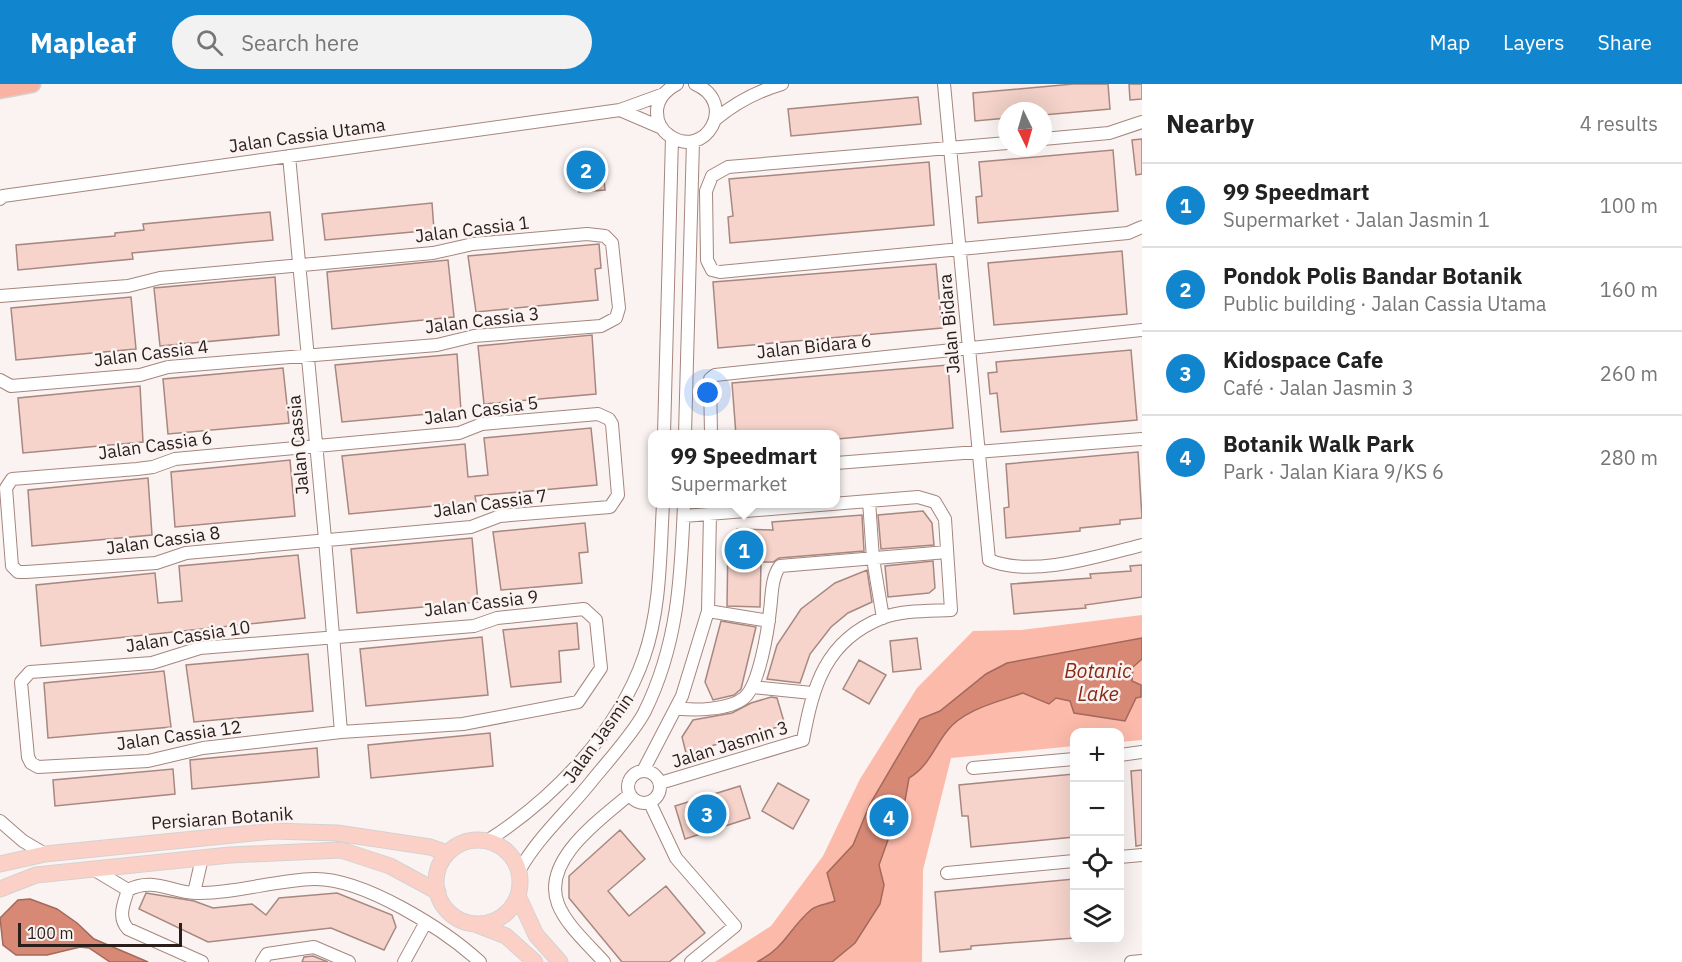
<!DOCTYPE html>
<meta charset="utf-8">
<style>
:root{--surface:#fff;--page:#f2f2f2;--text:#222;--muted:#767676;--line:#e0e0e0;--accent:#1186cf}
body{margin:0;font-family:"IBM Plex Sans",sans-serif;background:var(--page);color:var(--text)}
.controls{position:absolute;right:18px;bottom:18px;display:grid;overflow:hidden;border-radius:12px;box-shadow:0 6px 24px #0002}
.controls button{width:54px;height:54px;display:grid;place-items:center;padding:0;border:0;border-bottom:2px solid var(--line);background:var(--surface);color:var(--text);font:30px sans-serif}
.compass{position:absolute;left:998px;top:18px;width:54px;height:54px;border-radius:50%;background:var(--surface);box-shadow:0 6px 24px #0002;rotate:175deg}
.scale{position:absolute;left:18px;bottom:15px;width:164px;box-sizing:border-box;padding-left:6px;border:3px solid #2a1e1b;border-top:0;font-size:16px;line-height:21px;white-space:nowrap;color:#2a1e1b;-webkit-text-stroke:4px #faf3f1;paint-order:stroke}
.you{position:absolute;left:708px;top:309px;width:21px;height:21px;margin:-15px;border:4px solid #fff;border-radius:50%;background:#1a73e8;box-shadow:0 0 0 9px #1a73e833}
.badge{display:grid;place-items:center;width:39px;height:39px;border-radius:50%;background:var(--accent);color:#fff;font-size:20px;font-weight:700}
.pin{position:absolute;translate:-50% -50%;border:3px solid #fff;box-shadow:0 2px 6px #0006}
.popup{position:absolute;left:648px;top:346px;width:192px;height:78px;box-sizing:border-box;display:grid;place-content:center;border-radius:12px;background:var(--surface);filter:drop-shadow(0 2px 4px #0005);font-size:20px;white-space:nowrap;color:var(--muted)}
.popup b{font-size:22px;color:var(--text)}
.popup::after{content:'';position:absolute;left:50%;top:100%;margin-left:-12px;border:12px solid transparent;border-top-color:var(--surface)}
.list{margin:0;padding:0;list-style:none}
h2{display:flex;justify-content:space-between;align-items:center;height:78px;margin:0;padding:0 24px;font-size:26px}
h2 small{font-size:20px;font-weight:400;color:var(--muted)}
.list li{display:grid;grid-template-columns:39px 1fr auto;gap:18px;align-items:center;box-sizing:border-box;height:84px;padding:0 24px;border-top:2px solid var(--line)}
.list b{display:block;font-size:22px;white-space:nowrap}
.list p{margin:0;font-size:20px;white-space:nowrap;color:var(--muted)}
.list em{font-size:20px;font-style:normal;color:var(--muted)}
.icon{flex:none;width:33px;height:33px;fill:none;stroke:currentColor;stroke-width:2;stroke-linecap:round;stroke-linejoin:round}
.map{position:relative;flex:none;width:1142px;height:878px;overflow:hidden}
header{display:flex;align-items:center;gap:36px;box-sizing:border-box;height:84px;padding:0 30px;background:var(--accent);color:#fff}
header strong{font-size:28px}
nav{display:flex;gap:33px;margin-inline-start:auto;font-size:21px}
.search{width:420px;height:54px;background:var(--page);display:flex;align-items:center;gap:15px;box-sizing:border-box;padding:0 21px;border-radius:33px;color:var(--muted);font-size:22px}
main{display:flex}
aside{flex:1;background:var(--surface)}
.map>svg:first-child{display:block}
</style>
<header>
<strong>Mapleaf</strong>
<div class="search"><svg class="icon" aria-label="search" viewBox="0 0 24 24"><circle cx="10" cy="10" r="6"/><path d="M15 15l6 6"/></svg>Search here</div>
<nav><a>Map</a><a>Layers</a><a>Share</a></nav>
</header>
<main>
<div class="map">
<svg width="1142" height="878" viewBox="0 0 1142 878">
<rect width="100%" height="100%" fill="#faf3f1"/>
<!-- green -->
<path fill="#fbbaaa" d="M 1142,531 L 1142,656 L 1120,658 L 1120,648 L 1074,648 L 1074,662 L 951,674 L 923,786 L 922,878 L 715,878 L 771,842 L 823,772 L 860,695 L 917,604 L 973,547 L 1021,546 Z"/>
<!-- water -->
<path fill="#d78976" stroke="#a3695b" stroke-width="1.5" d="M 1142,554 L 1142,575 L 1133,583 L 1132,597 L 1141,601 L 1141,613 L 1136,614 L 1125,637 L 1074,629 L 1070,617 L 1056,614 L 1049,620 L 1023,609 C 998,618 964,625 947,647 C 933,665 928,683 909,694 L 901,739 L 889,753 L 879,781 L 884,801 L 880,820 L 855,859 L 832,878 L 757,878 C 786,863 789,844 812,825 C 817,821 828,820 835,817 L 827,789 L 853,761 L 870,720 L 920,635 L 940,627 L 986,590 L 1007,579 Z
M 30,815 L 57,825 L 77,839 L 94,855 L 148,878 L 110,878 L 89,864 L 80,863 L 47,871 L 16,871 L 3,861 L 0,834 L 18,816 Z"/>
<!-- building -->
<path fill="#f6d4cb" stroke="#a78880" stroke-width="1.5" d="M 1073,0 L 1108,0 L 1110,25 L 1043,31 L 1043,27 L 1007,27 L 1007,34 L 975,37 L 973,9 Z
M 1129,0 L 1142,0 L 1142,15 L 1130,16 Z
M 918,13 L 921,40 L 791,52 L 788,25 Z
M 1142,55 L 1142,90 L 1136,91 L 1132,56 Z
M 1113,66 L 1118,127 L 978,139 L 976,113 L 982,112 L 979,78 Z
M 595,71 L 597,96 L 604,95 L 605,106 L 579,108 L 576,77 L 582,77 L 582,72 Z
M 929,78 L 934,141 L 730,159 L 728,133 L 733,132 L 729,95 Z
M 432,119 L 434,146 L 325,156 L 322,130 Z
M 270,128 L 273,156 L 132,169 L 133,175 L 18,186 L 16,161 L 115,152 L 115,149 L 144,146 L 143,140 Z
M 599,160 L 601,184 L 595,185 L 598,216 L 476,228 L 468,172 Z
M 1122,167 L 1127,230 L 994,241 L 988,179 Z
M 448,176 L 454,233 L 332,245 L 327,188 Z
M 936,180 L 942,244 L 718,264 L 713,198 Z
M 275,193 L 279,251 L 160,262 L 154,204 Z
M 131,213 L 136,265 L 16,276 L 11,224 Z
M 592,251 L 596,310 L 484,320 L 478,262 Z
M 1131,266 L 1137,336 L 1001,348 L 997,309 L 990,310 L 988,289 L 997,288 L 996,278 Z
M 457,270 L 461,327 L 342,338 L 335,281 Z
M 948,281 L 953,344 L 838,355 L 837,351 L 736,351 L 732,299 Z
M 283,284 L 289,339 L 168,350 L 163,295 Z
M 140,302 L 143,358 L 23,369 L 18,314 Z
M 591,344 L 597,401 L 475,412 L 476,418 L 349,430 L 342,372 L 465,360 L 468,393 L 488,391 L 484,354 Z
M 1138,368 L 1142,434 L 1120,436 L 1120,440 L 1080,444 L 1080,447 L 1006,454 L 1004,424 L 1009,423 L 1006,380 Z
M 290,376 L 295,432 L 175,443 L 171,388 Z
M 148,394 L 152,451 L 32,462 L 28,406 Z
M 923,427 L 932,439 L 934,461 L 881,465 L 878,431 Z
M 862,431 L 864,467 L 779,474 L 773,478 L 761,478 L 760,523 L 727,522 L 728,456 L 737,445 L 773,446 L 772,438 Z
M 585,439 L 588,468 L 579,469 L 582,499 L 501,506 L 493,448 Z
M 472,454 L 478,518 L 357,529 L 351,465 Z
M 298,471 L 305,534 L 41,562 L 36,501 L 155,489 L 158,519 L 182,517 L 179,482 Z
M 933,477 L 935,504 L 929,509 L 888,513 L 885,482 Z
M 1142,481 L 1142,513 L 1085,521 L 1086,524 L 1014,530 L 1011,500 L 1091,494 L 1090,490 L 1131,487 L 1130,482 Z
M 867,486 L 872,518 L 848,529 L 831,543 L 810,570 L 800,599 L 767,595 L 777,561 L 801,525 L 835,499 Z
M 721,537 L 756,543 L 741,605 L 734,611 L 713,616 L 705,598 Z
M 577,539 L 579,565 L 559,567 L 561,598 L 511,603 L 503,546 Z
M 482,553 L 488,611 L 366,622 L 360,565 Z
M 917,554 L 921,585 L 893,588 L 890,557 Z
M 308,570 L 313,627 L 194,638 L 186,581 Z
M 859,576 L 886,591 L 869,620 L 843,605 Z
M 164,587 L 171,643 L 48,654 L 44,599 Z
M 771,613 L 777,614 L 785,641 L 686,669 L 682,653 L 693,636 L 732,629 L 751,619 Z
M 490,649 L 493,682 L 371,694 L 368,661 Z
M 317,664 L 319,693 L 192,705 L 190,676 Z
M 173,685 L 175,710 L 55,722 L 53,696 Z
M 1142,686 L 1142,761 L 1136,762 L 1131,687 Z
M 1074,690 L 1074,753 L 971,763 L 968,732 L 962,732 L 959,701 Z
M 778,699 L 809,716 L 793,745 L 762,727 Z
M 740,702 L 750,734 L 685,755 L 675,722 Z
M 620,746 L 645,775 L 608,807 L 629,832 L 666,802 L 705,849 L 669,878 L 622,878 L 569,814 L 569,792 Z
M 1074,795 L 1074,854 L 971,862 L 971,865 L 940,868 L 935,808 Z
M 146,809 L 194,817 L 213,824 L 252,820 L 266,831 L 279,814 L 337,809 L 392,831 L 396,843 L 384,866 L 331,844 L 208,858 L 139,825 Z
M 313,872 L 328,878 L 302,878 L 304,873 Z"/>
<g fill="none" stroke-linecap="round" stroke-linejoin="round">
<!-- minor casing -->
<g stroke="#a5867e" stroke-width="14">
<path id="minor" d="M 677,0 C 666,6 657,15 657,28 C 657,38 662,47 670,52 C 705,76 739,19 695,0
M 944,0 L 989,476 C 1032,494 1099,472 1142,461
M 620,26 L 662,44
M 716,35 C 735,19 758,7 782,0
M 1043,55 L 1109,49 L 1142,38
M 1007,59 L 728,83 L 712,92 L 706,107 L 707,176 L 712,186 L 720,188 L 1128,149 L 1142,143
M 289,72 L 325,455 L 341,648
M 0,115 L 3,112 L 620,26 L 664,10
M 0,212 L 128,202 L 160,194 L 433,169 L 473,160 L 587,150 L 605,152 L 612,159 L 619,224 L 616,234 L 601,242 L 474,252 L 437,261 L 168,283 L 140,291 L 11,302 L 0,296
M 598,330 L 609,335 L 612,340 L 618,411 L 610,423 L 500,432 L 471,443 L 186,469 L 156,479 L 26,488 L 18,488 L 12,482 L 6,404 L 12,395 L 137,385 L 153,383 L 175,375 L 459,349 L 482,340 Z
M 664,350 L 672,54
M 685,350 L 693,57
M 711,350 L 710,295 L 715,291 L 1142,246
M 836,379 L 1142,355
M 869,417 L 873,475 L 883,534
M 584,525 L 596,536 L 601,584 L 578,618 L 463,640 L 341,648 L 203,664 L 148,677 L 38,683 L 31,679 L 28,673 L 21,598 L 30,588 L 152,579 L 200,564 L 474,542 L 497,534 Z
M 708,527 L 769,537
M 753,603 L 812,609
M 676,624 C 694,627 729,626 744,614 C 759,602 768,546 770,526 C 772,512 771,494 780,482 L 947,468
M 1120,671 L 1142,668
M 973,684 L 1074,675
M628 703a16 16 0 1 1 32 0a16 16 0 1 1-32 0Z
M 643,687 L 682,612 L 708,527 L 710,430
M 660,699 L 803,656 C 813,602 825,557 882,534 C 902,526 929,527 951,526 L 945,435 L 935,418 L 918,413 L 684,432
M 650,719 L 676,774 L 735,842 L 691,878
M 0,737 L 23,757 L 45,770
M 487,757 C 553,715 618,648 644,573 C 661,524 660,470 663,420
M 1120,773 L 1142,771
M 93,785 L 128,806
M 519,787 C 538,753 567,728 591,698 C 607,678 632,651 644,629 C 678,561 681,494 684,420
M 947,789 L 1074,777
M 194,809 L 202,774
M 202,878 L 128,845 C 117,833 124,819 128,806 C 153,793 171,808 195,809 C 234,810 275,796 314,795 C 363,794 444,845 480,878
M 262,878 L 267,870 L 314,863 L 349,878
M 404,878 L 426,838
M 604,878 C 589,861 566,841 558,820 C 541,776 601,735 630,710
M 1131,878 L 1142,877"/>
</g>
<!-- major casing -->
<g stroke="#d4d2d1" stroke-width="17">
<path id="major" d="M436 798a42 42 0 1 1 84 0a42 42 0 1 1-84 0Z
M 0,780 L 45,770 L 273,747 L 337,749 L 430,763 L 447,769
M 0,805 L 36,791 L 230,771 L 341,766 L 390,782 L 438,808
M 518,812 L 536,851 L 560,878
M 475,840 L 506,852 L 535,878"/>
</g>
<!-- highway casing -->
<g stroke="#d4d2d1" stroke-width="19">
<path id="highway" d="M 0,6 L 32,0"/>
</g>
<!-- minor -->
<use href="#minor" stroke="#fff" stroke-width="12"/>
<!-- major -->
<use href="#major" stroke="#fbd1c7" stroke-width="15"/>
<!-- highway -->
<use href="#highway" stroke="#f8b3a2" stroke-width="16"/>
</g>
<g text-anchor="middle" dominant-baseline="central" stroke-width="5" stroke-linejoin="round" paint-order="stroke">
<!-- street labels -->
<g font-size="18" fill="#2a1e1b" stroke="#faf3f1">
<text transform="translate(307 51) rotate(-8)">Jalan Cassia Utama</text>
<text transform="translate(472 145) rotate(-7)">Jalan Cassia 1</text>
<text transform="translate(482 236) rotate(-7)">Jalan Cassia 3</text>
<text transform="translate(949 240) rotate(-95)">Jalan Bidara</text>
<text transform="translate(814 262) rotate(-6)">Jalan Bidara 6</text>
<text transform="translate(151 269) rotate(-7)">Jalan Cassia 4</text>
<text transform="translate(481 326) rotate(-8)">Jalan Cassia 5</text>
<text transform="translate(155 361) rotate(-8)">Jalan Cassia 6</text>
<text transform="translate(298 361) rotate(-95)">Jalan Cassia</text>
<text transform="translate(490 419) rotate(-8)">Jalan Cassia 7</text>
<text transform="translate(163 456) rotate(-8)">Jalan Cassia 8</text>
<text transform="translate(481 519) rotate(-7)">Jalan Cassia 9</text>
<text transform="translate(188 552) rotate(-9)">Jalan Cassia 10</text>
<text transform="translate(179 651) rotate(-8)">Jalan Cassia 12</text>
<text transform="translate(598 654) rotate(-54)">Jalan Jasmin</text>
<text transform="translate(730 660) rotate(-17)">Jalan Jasmin 3</text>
<text transform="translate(222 734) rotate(-4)">Persiaran Botanik</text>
</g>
<!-- water labels -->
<g font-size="20" font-style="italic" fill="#862a14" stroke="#faf3f1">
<text x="1098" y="586">Botanic<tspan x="1098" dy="23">Lake</tspan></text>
</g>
</g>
</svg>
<div class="controls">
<button>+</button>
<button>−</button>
<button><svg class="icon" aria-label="locate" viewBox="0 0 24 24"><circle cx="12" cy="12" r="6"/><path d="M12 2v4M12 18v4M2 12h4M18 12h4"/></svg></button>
<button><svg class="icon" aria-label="layers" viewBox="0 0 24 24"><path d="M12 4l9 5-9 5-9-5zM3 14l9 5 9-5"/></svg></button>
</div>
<svg class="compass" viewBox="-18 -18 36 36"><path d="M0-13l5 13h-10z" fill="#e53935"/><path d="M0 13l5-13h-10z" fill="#767676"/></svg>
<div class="scale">100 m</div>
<div class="you"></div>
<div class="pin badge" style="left:744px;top:466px">1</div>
<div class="popup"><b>99 Speedmart</b>Supermarket</div>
<div class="pin badge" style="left:586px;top:86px">2</div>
<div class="pin badge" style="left:707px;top:730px">3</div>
<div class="pin badge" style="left:889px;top:733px">4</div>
</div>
<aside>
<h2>Nearby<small>4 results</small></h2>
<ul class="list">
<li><span class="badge">1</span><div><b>99 Speedmart</b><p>Supermarket · Jalan Jasmin 1</p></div><em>100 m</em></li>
<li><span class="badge">2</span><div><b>Pondok Polis Bandar Botanik</b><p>Public building · Jalan Cassia Utama</p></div><em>160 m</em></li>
<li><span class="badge">3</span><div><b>Kidospace Cafe</b><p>Café · Jalan Jasmin 3</p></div><em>260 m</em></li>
<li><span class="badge">4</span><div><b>Botanik Walk Park</b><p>Park · Jalan Kiara 9/KS 6</p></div><em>280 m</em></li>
</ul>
</aside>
</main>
